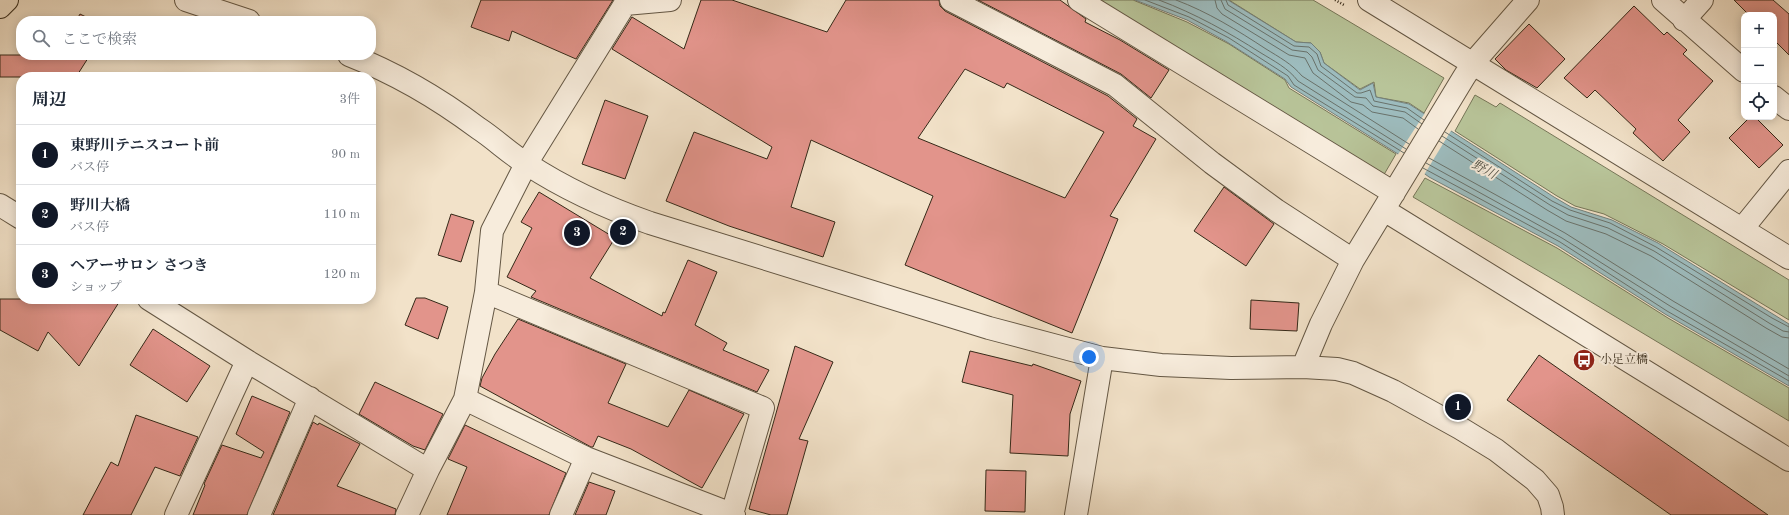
<!DOCTYPE html>
<html lang="ja">
<meta charset="utf-8">
<style>
:root{--surface:#fff;--page:#f2f2f3;--text:#1f2937;--muted:#747a83;--line:#e0e1e3;--accent:#111827}
body{margin:0;font-family:"Old Standard TT","Noto Serif JP",serif;background:var(--page);color:var(--text)}
.controls{position:absolute;right:12px;top:12px;display:grid;overflow:hidden;border-radius:8px;box-shadow:0 2px 10px #0003}
.controls button{width:36px;height:36px;display:grid;place-items:center;padding:0;border:0;border-bottom:1px solid var(--line);background:var(--surface);color:var(--text);font:20px sans-serif}
.you{position:absolute;left:1089px;top:357px;width:14px;height:14px;margin:-10px;border:3px solid #fff;border-radius:50%;background:#1a73e8;box-shadow:0 0 0 6px #1a73e833}
.badge{display:grid;place-items:center;width:26px;height:26px;border-radius:50%;background:var(--accent);color:#fff;font-size:13px;font-weight:700}
.pin{position:absolute;translate:-50% -50%;border:2px solid #fff;box-shadow:0 1px 4px #0006}
.list{margin:0;padding:0;list-style:none}
h2{display:flex;justify-content:space-between;align-items:center;height:52px;margin:0;padding:0 16px;font-size:17px}
h2 small{font-size:13px;font-weight:400;color:var(--muted)}
.list li{display:grid;grid-template-columns:26px 1fr auto;gap:12px;align-items:center;box-sizing:border-box;height:60px;padding:0 16px;border-top:1px solid var(--line)}
.list b{display:block;font-size:15px;white-space:nowrap}
.list p{margin:0;font-size:13px;white-space:nowrap;color:var(--muted)}
.list em{font-size:13px;font-style:normal;color:var(--muted)}
.icon{flex:none;width:22px;height:22px;fill:none;stroke:currentColor;stroke-width:2;stroke-linecap:round;stroke-linejoin:round}
.map{position:relative;flex:none;width:1789px;height:515px;overflow:hidden}
.search{position:absolute;background:var(--surface);box-shadow:0 2px 10px #0003;left:16px;top:16px;width:360px;height:44px;display:flex;align-items:center;gap:10px;box-sizing:border-box;padding:0 14px;border-radius:16px;color:var(--muted);font-size:15px}
.panel{position:absolute;background:var(--surface);box-shadow:0 2px 10px #0003;left:16px;top:72px;width:360px;height:232px;border-radius:16px}
.map>svg:first-child{display:block}
</style>
<div class="map">
<svg width="1789" height="515" viewBox="0 0 1789 515">
<rect width="100%" height="100%" fill="#f2e2c9"/>
<filter id="stains"><feTurbulence type="fractalNoise" baseFrequency=".005" numOctaves="4"/><feColorMatrix values="0 0 0 0 .2 0 0 0 0 .09 0 0 0 0 .02 0 0 0 .5 -.17"/></filter>
<radialGradient id="worn" r=".72"><stop offset=".6" stop-color="#630" stop-opacity="0"/><stop offset="1" stop-color="#630" stop-opacity=".3"/></radialGradient>
<!-- green -->
<path fill="#b8c499" stroke="#767658" d="M 1096,0 L 1133,0 L 1187,22 L 1229,44 L 1285,80 L 1289,88 L 1396,154 L 1382,178 Z
M 1229,0 L 1313,0 L 1444,78 L 1424,113 L 1409,103 L 1376,97 L 1374,82 L 1360,89 L 1324,63 L 1320,52 L 1311,43 L 1296,42 Z
M 1475,95 L 1496,107 L 1500,103 L 1789,280 L 1789,320 L 1663,244 L 1604,214 L 1575,206 L 1557,196 L 1455,131 Z
M 1425,178 L 1557,248 L 1668,318 L 1789,388 L 1789,421 L 1561,284 L 1413,197 Z"/>
<!-- water -->
<path fill="#9dbcbe" stroke="#73817c" d="M 1135,0 L 1228,0 L 1296,42 L 1311,43 L 1320,52 L 1324,63 L 1360,90 L 1373,83 L 1376,97 L 1409,104 L 1554,197 L 1571,207 L 1612,220 L 1658,243 L 1789,324 L 1789,386 L 1665,314 L 1558,246 L 1429,177 L 1398,154 L 1291,87 L 1285,79 L 1227,42 L 1187,20 Z"/>
<!-- pier -->
<path fill="#f2e2c9" d="M 1425,113 L 1452,129 L 1424,175 L 1397,156 Z"/>
<g fill="none" stroke-linecap="round" stroke-linejoin="round">
<!-- shore -->
<path stroke="#69726b" stroke-width="1" d="M 1145,0 L 1189,17 L 1229,38 L 1288,76 L 1294,85 L 1404,153
M 1159,0 C 1196,14 1228,32 1261,53 C 1274,61 1288,68 1298,81 L 1406,149
M 1176,0 C 1208,12 1237,30 1266,49 C 1279,57 1292,64 1302,76 L 1409,144
M 1215,0 L 1217,8 L 1222,14 L 1289,55 L 1305,58 L 1313,73 L 1351,102 L 1363,105 L 1372,112 L 1403,118 L 1418,129
M 1221,0 L 1225,9 L 1292,50 L 1307,52 L 1312,57 L 1318,70 L 1355,97 L 1366,98 L 1373,106 L 1405,112 L 1422,124
M 1226,0 L 1228,5 L 1294,46 L 1309,47 L 1317,54 L 1321,66 L 1357,93 L 1361,93 L 1370,90 L 1374,101 L 1407,108 L 1424,120
M 1445,132 L 1552,201 L 1570,210 L 1610,223 L 1656,247 L 1772,318 L 1789,327
M 1442,136 L 1550,205 L 1568,215 L 1608,228 L 1654,251 L 1769,323 L 1783,331 L 1789,332
M 1439,141 L 1547,210 L 1566,221 L 1606,234 L 1651,256 L 1766,328 L 1782,337 L 1789,338
M 1429,158 L 1565,233 L 1673,301 L 1789,369
M 1426,163 L 1562,238 L 1670,306 L 1789,376
M 1423,168 L 1560,242 L 1667,311 L 1789,381"/>
</g>
<!-- building -->
<path fill="#e2948b" stroke="#352918" fill-rule="evenodd" d="M 481,0 L 613,0 L 576,59 L 512,31 L 509,41 L 471,27 Z
M 701,0 L 732,0 L 827,32 L 846,0 L 939,0 L 940,6 L 945,11 L 1108,96 L 1137,119 L 1133,126 L 1156,139 L 1110,216 L 1118,219 L 1072,333 L 905,265 L 933,196 L 811,140 L 791,207 L 835,222 L 823,257 L 729,226 L 666,201 L 694,132 L 767,159 L 772,147 L 612,49 L 632,17 L 684,49 ZM 965,69 L 1004,88 L 1007,83 L 1104,132 L 1065,198 L 918,138 Z
M 978,0 L 1060,0 L 1086,19 L 1085,22 L 1120,40 L 1169,70 L 1151,98 L 1121,74 Z
M 1734,0 L 1773,0 L 1789,14 L 1789,55 L 1774,40 L 1774,15 L 1749,15 Z
M 1634,6 L 1664,35 L 1667,32 L 1687,50 L 1683,54 L 1713,81 L 1678,120 L 1690,132 L 1663,161 L 1633,133 L 1636,129 L 1595,90 L 1587,98 L 1564,78 Z
M 80,14 L 94,21 L 76,21 Z
M 1529,24 L 1565,59 L 1537,88 L 1506,70 L 1495,59 Z
M 0,55 L 90,55 L 76,77 L 0,77 Z
M 605,100 L 648,116 L 625,179 L 582,164 Z
M 1750,117 L 1755,117 L 1783,145 L 1759,168 L 1729,138 Z
M 1224,187 L 1274,224 L 1246,266 L 1194,231 Z
M 539,192 L 615,238 L 590,278 L 662,316 L 663,312 L 665,313 L 688,260 L 717,272 L 695,325 L 727,343 L 723,350 L 769,370 L 757,392 L 531,297 L 536,291 L 507,277 L 532,228 L 521,222 Z
M 451,214 L 474,221 L 461,262 L 438,255 Z
M 416,298 L 425,298 L 448,307 L 438,339 L 405,325 Z
M 0,299 L 121,299 L 79,366 L 48,332 L 38,351 L 0,330 Z
M 1251,300 L 1299,303 L 1297,331 L 1250,329 Z
M 518,319 L 626,364 L 608,403 L 668,427 L 689,390 L 744,414 L 702,488 L 631,449 L 598,436 L 593,447 L 591,447 L 480,386 L 482,378 L 495,354 Z
M 153,329 L 210,366 L 187,402 L 130,365 Z
M 795,346 L 833,362 L 799,439 L 808,441 L 787,515 L 771,515 L 749,509 Z
M 970,351 L 1032,366 L 1033,364 L 1081,381 L 1070,414 L 1068,456 L 1010,453 L 1013,395 L 962,382 Z
M 1539,355 L 1768,515 L 1671,515 L 1507,400 Z
M 375,382 L 443,414 L 425,450 L 413,446 L 359,414 Z
M 252,396 L 290,412 L 247,515 L 193,515 L 205,485 L 204,484 L 222,445 L 261,458 L 264,452 L 236,434 Z
M 136,415 L 198,437 L 180,476 L 155,467 L 131,515 L 83,515 L 111,462 L 118,466 Z
M 313,422 L 318,425 L 319,423 L 360,444 L 337,486 L 396,509 L 395,515 L 273,515 Z
M 465,425 L 566,473 L 549,515 L 447,515 L 467,467 L 448,459 Z
M 986,470 L 1026,471 L 1025,512 L 985,511 Z
M 589,482 L 615,491 L 606,515 L 575,515 Z"/>
<g fill="none" stroke-linecap="round" stroke-linejoin="round">
<!-- minor casing -->
<g stroke="#645744" stroke-width="24">
<path id="minor" d="M 186,0 L 249,21
M 951,0 L 1115,85 L 1212,163 L 1276,210 L 1353,260
M 1079,0 L 1394,193
M 1369,0 L 1789,258
M 1663,0 L 1744,71
M 1684,20 L 1702,0
M 349,55 C 395,73 438,98 478,128 C 495,139 510,154 527,164 C 565,189 607,208 650,223 L 989,328 L 1102,358 L 1161,365 L 1231,368 L 1303,367 L 1337,369 L 1353,373 L 1393,391 L 1460,428 L 1496,450 L 1535,480 L 1548,495 L 1552,507 L 1553,515
M 1774,97 L 1789,109
M 0,205 L 21,218
M 1384,210 L 1789,460
M 1742,229 L 1789,171
M 486,292 L 763,408 L 732,514
M 149,299 L 247,361 L 428,470
M 1303,367 L 1321,324 L 1353,260 L 1464,77 L 1473,63 L 1528,0
M 465,399 L 586,458 L 734,515
M 176,515 L 247,361
M 259,515 L 310,398
M 407,515 L 428,470 L 465,399 L 486,292 L 492,231 L 526,164 L 625,4 L 670,0
M 561,515 L 586,458
M 1076,515 L 1102,358"/>
</g>
<!-- major casing -->
<g stroke="#352918" stroke-width="24">
<path id="major" d="M 0,7 L 7,0"/>
</g>
<!-- path -->
<path stroke="#352918" stroke-width="2.5" stroke-dasharray="1 2" stroke-linecap="butt" d="M 1335,0 L 1344,5"/>
<!-- minor -->
<use href="#minor" stroke="#f7ecdc" stroke-width="22"/>
<!-- major -->
<use href="#major" stroke="#f2e2c9" stroke-width="22"/>
</g>
<!-- icons -->
<defs>
<g id="bus-disc" transform="scale(1.15)"><circle r="9.5" fill="#8f2418" stroke="#f7ecdc"/><path d="M-5-6H5V4H4V6H2V4H-2V6H-4V4H-5ZM-3.5-4V0h7V-4ZM-3.5 1.2v1.5H-2V1.2ZM2 1.2v1.5H3.5V1.2Z" fill="#fff"/></g>
</defs>
<g fill-rule="evenodd">
<use href="#bus-disc" x="1584" y="360"/>
</g>
<g text-anchor="middle" dominant-baseline="central" stroke-width="4" stroke-linejoin="round" paint-order="stroke">
<!-- poi labels -->
<g font-size="12" fill="#352918" stroke="#f7ecdc" text-anchor="start">
<text x="1600" y="360">小足立橋</text>
</g>
<!-- water labels -->
<g font-size="13" font-style="italic" fill="#4f4e42" stroke="#f7ecdc">
<text transform="translate(1484 170) rotate(28)">野川</text>
</g>
</g>
<rect width="100%" height="100%" filter="url(#stains)"/>
<rect width="100%" height="100%" fill="url(#worn)"/>
</svg>
<div class="controls">
<button>+</button>
<button>−</button>
<button><svg class="icon" aria-label="locate" viewBox="0 0 24 24"><circle cx="12" cy="12" r="6"/><path d="M12 2v4M12 18v4M2 12h4M18 12h4"/></svg></button>
</div>
<div class="you"></div>
<div class="pin badge" style="left:1458px;top:407px">1</div>
<div class="pin badge" style="left:623px;top:232px">2</div>
<div class="pin badge" style="left:577px;top:233px">3</div>
<div class="search"><svg class="icon" aria-label="search" viewBox="0 0 24 24"><circle cx="10" cy="10" r="6"/><path d="M15 15l6 6"/></svg>ここで検索</div>
<section class="panel">
<h2>周辺<small>3件</small></h2>
<ul class="list">
<li><span class="badge">1</span><div><b>東野川テニスコート前</b><p>バス停</p></div><em>90 m</em></li>
<li><span class="badge">2</span><div><b>野川大橋</b><p>バス停</p></div><em>110 m</em></li>
<li><span class="badge">3</span><div><b>ヘアーサロン さつき</b><p>ショップ</p></div><em>120 m</em></li>
</ul>
</section>
</div>
